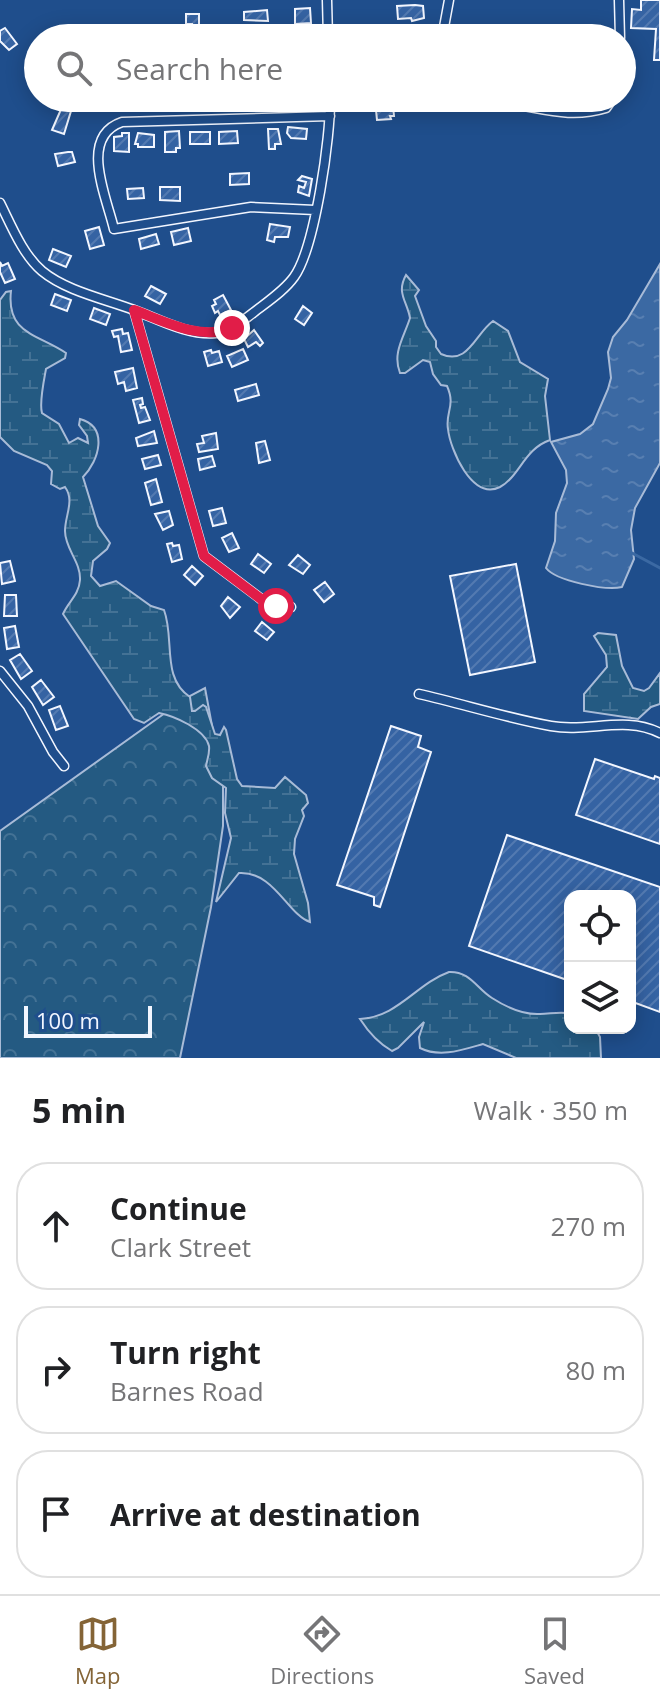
<!DOCTYPE html>
<meta charset="utf-8">
<style>
:root{--surface:#fff;--page:#f6f6f6;--text:#202124;--muted:#757577;--line:#e0e0e0;--accent:#846436}
body{margin:0;font-family:"Open Sans",sans-serif;background:var(--page);color:var(--text)}
.controls{position:absolute;right:24px;bottom:24px;display:grid;overflow:hidden;border-radius:16px;box-shadow:0 4px 20px #0003}
.controls button{width:72px;height:72px;display:grid;place-items:center;padding:0;border:0;border-bottom:2px solid var(--line);background:var(--surface);color:var(--text);font:40px sans-serif}
.scale{position:absolute;left:24px;bottom:20px;width:128px;box-sizing:border-box;padding-left:8px;border:4px solid #f2f6ff;border-top:0;font-size:22px;line-height:28px;white-space:nowrap;color:#f2f6ff;-webkit-text-stroke:6px #1f4e8c;paint-order:stroke}
.stop{position:absolute;width:24px;height:24px;margin:-18px;border:6px solid #e11d48;border-radius:50%;background:#fff}
.stop.end{background:#e11d48;border-color:#fff;box-shadow:0 2px 8px #0008}
.list{margin:0;padding:0;list-style:none}
h2{display:flex;justify-content:space-between;align-items:center;height:104px;margin:0;padding:0 32px;font-size:34px}
h2 small{font-size:26px;font-weight:400;color:var(--muted)}
.list li{display:grid;grid-template-columns:52px 1fr auto;gap:24px;align-items:center;box-sizing:border-box;height:128px;margin:0 16px 16px;padding:0 16px;border:2px solid var(--line);border-radius:32px}
.list b{display:block;font-size:30px;white-space:nowrap}
.list p{margin:0;font-size:26px;white-space:nowrap;color:var(--muted)}
.list em{font-size:26px;font-style:normal;color:var(--muted)}
.icon{flex:none;width:44px;height:44px;fill:none;stroke:currentColor;stroke-width:2;stroke-linecap:round;stroke-linejoin:round}
.map{position:relative;flex:none;width:660px;height:1058px;overflow:hidden}
.search{position:absolute;background:var(--surface);box-shadow:0 4px 20px #0003;left:24px;right:24px;top:24px;height:88px;display:flex;align-items:center;gap:20px;box-sizing:border-box;padding:0 28px;border-radius:44px;color:var(--muted);font-size:30px}
.sheet{height:536px;background:var(--surface)}
nav{display:flex;justify-content:space-around;align-items:center;box-sizing:border-box;height:112px;border-top:2px solid var(--line);background:var(--surface);font-size:22px;color:var(--muted)}
nav a{display:grid;justify-items:center;gap:4px}
nav .on{color:var(--accent)}
.map>svg:first-child{display:block}
</style>
<div class="map">
<svg width="660" height="1058" viewBox="0 0 660 1058">
<defs>
<pattern id="forest-crowns" width="20" height="18" patternUnits="userSpaceOnUse" patternTransform="scale(2)"><rect width="20" height="18" fill="#245a82"/><path d="M2 6a3 3 0 1 1 6 0M12 15a3 3 0 1 1 6 0" fill="none" stroke="#447295"/></pattern>
<pattern id="wetland-marsh" width="20" height="14" patternUnits="userSpaceOnUse" patternTransform="scale(2)"><rect width="20" height="14" fill="#245a82"/><path d="M1 5h8M5 5V1M11 12h8M15 12V8" fill="none" stroke="#447295"/></pattern>
<pattern id="water-ripples" width="26" height="14" patternUnits="userSpaceOnUse" patternTransform="scale(2)"><rect width="26" height="14" fill="#3b69a3"/><path d="M2 4q2-2 4 0t4 0M15 11q2-2 4 0t4 0" fill="none" stroke="#587fb1"/></pattern>
<pattern id="building-hatch" width="6" height="6" patternUnits="userSpaceOnUse" patternTransform="scale(2)"><rect width="6" height="6" fill="#3563a3"/><path d="M-1 1l2-2M0 6l6-6M5 7l2-2" fill="none" stroke="#537ab1"/></pattern>
</defs>
<rect width="100%" height="100%" fill="#1f4e8c"/>
<!-- forest -->
<path fill="url(#forest-crowns)" stroke="#a8bbd7" stroke-width="2" d="M 205,688 L 223,785 L 223,826 L 211,907 L 180,1058 L 0,1058 L 0,831 L 186,698 Z"/>
<!-- wetland -->
<path fill="url(#wetland-marsh)" stroke="#a8bbd7" stroke-width="2" d="M 406,275 L 419,290 L 415,296 L 426,326 L 436,341 L 436,347 L 441,354 C 468,366 475,334 493,321 L 508,331 L 520,362 L 548,379 L 545,396 L 550,440 C 524,449 520,476 500,487 C 472,501 450,449 448,429 C 445,412 456,406 447,386 L 441,385 L 433,374 L 430,362 L 423,360 L 405,373 L 400,373 C 392,353 404,337 410,318 C 407,301 396,293 406,275 Z
M 11,291 C 6,334 38,334 66,353 L 65,358 L 46,369 C 44,380 39,403 42,413 L 59,424 L 69,443 L 78,438 L 88,443 L 87,436 L 79,425 L 80,419 C 109,427 99,461 83,477 L 98,526 L 110,543 L 107,549 L 93,561 L 91,576 L 100,586 L 116,581 L 151,606 L 164,610 C 175,639 161,678 190,697 L 192,711 L 195,711 L 203,705 L 206,707 L 215,734 L 220,735 L 224,727 L 226,730 L 237,779 L 242,786 L 275,788 L 285,777 L 306,795 L 308,803 L 302,810 L 304,816 L 295,839 L 294,854 L 308,903 L 310,922 C 288,915 274,871 239,873 L 216,902 L 231,838 L 225,813 L 226,788 L 212,778 L 206,766 C 207,760 210,753 209,746 C 205,729 174,716 159,713 L 144,723 L 134,719 L 63,614 C 68,602 79,595 80,580 C 81,562 65,549 65,531 C 65,515 75,501 65,487 L 60,489 L 51,484 L 52,471 L 47,465 L 14,451 L 0,437 L 0,300 L 6,292 Z
M 598,633 L 616,635 L 622,666 L 633,688 L 644,691 L 649,688 L 660,673 L 660,704 L 651,707 L 638,719 L 584,711 L 584,694 L 607,667 L 606,655 L 594,636 Z
M 449,972 C 470,971 477,989 492,998 C 506,1007 523,1015 540,1014 C 549,1014 557,1012 566,1013 L 570,1014 L 570,1028 L 595,1028 L 600,1037 L 601,1058 L 516,1058 L 483,1044 C 462,1050 440,1058 420,1048 L 419,1037 L 424,1022 L 398,1048 L 392,1051 C 378,1043 369,1033 360,1019 C 398,1017 416,984 449,972 Z"/>
<!-- water -->
<path fill="url(#water-ripples)" stroke="#a8bbd7" stroke-width="2" d="M 660,264 L 660,463 L 635,508 L 631,530 L 634,559 L 622,587 C 606,591 556,581 546,568 L 555,541 L 556,513 L 567,483 L 566,470 L 551,442 L 580,434 L 593,424 L 608,389 L 611,378 L 608,352 L 613,337 L 627,320 Z"/>
<g fill="none" stroke-linecap="round" stroke-linejoin="round">
<!-- stream -->
<path stroke="#3b69a3" stroke-width="3" d="M 632,553 L 660,568"/>
</g>
<!-- building -->
<path fill="url(#building-hatch)" stroke="#f2f6ff" stroke-width="2" d="M 641,0 L 660,0 L 660,60 L 654,60 L 656,29 L 631,28 L 632,9 L 641,10 Z
M 415,5 L 423,6 L 424,18 L 412,21 L 411,18 L 398,19 L 397,6 Z
M 310,8 L 311,23 L 295,24 L 295,9 Z
M 267,10 L 268,21 L 244,20 L 244,12 Z
M 186,14 L 199,14 L 199,29 L 192,29 L 192,24 L 186,24 Z
M 5,28 L 17,44 L 9,50 L 0,41 L 0,31 Z
M 389,102 L 390,106 L 393,106 L 394,116 L 390,116 L 391,119 L 377,120 L 376,110 L 383,109 L 385,103 Z
M 62,107 L 71,111 L 64,134 L 52,130 Z
M 288,127 L 307,129 L 306,139 L 291,138 L 287,133 Z
M 268,129 L 278,129 L 281,144 L 275,144 L 275,149 L 269,149 Z
M 179,131 L 180,148 L 176,148 L 176,152 L 165,152 L 165,132 Z
M 237,131 L 238,143 L 219,144 L 219,132 Z
M 190,132 L 210,132 L 210,144 L 190,144 Z
M 122,133 L 129,133 L 129,152 L 114,151 L 114,137 L 122,136 Z
M 138,133 L 154,135 L 154,147 L 138,147 L 138,144 L 135,144 Z
M 68,152 L 72,152 L 75,162 L 58,166 L 55,154 Z
M 249,173 L 249,184 L 230,185 L 230,174 Z
M 302,176 L 312,179 L 309,196 L 298,192 L 299,186 L 304,188 L 306,182 L 298,180 Z
M 160,187 L 180,187 L 180,201 L 160,200 Z
M 143,188 L 144,198 L 128,199 L 127,189 Z
M 270,224 L 290,227 L 288,237 L 275,237 L 274,242 L 267,240 Z
M 99,227 L 104,245 L 90,249 L 85,231 Z
M 188,228 L 191,241 L 174,245 L 171,232 Z
M 156,234 L 159,244 L 141,249 L 139,239 Z
M 53,249 L 71,256 L 66,267 L 49,260 Z
M 0,262 L 2,266 L 8,263 L 15,279 L 5,283 L 0,272 Z
M 151,286 L 166,294 L 160,304 L 145,296 Z
M 55,294 L 71,300 L 67,311 L 51,305 Z
M 223,295 L 231,310 L 220,315 L 218,311 L 215,313 L 212,306 L 216,304 L 214,300 Z
M 303,306 L 312,313 L 304,325 L 295,319 Z
M 94,308 L 110,314 L 106,325 L 90,319 Z
M 122,329 L 123,334 L 128,333 L 132,350 L 121,352 L 118,336 L 114,337 L 112,331 Z
M 254,330 L 263,343 L 260,346 L 256,342 L 248,347 L 244,339 Z
M 243,349 L 248,360 L 232,367 L 227,356 Z
M 211,350 L 212,353 L 219,351 L 222,362 L 208,366 L 204,352 Z
M 133,368 L 137,388 L 126,391 L 124,382 L 118,384 L 115,372 Z
M 256,384 L 259,395 L 238,401 L 235,390 Z
M 142,398 L 143,404 L 140,405 L 141,408 L 145,407 L 150,420 L 139,423 L 133,400 Z
M 154,431 L 157,443 L 138,446 L 136,438 Z
M 216,433 L 218,449 L 199,452 L 197,444 L 204,443 L 202,436 Z
M 265,441 L 270,460 L 259,463 L 256,443 Z
M 158,455 L 161,465 L 145,469 L 142,459 Z
M 212,456 L 215,466 L 200,470 L 198,459 Z
M 156,479 L 162,502 L 151,505 L 145,483 Z
M 222,508 L 226,523 L 213,526 L 209,511 Z
M 169,511 L 173,525 L 163,530 L 155,514 Z
M 232,533 L 239,548 L 229,552 L 222,538 Z
M 172,543 L 173,546 L 179,545 L 182,559 L 172,562 L 167,544 Z
M 258,554 L 271,564 L 264,573 L 251,564 Z
M 298,555 L 310,565 L 303,574 L 289,565 Z
M 10,561 L 15,581 L 2,584 L 0,563 Z
M 516,564 L 535,662 L 470,675 L 450,576 Z
M 192,566 L 203,576 L 195,585 L 184,575 Z
M 325,582 L 334,594 L 324,602 L 314,590 Z
M 5,595 L 16,595 L 17,616 L 4,616 Z
M 228,597 L 240,607 L 230,618 L 221,606 Z
M 262,622 L 274,632 L 267,640 L 255,631 Z
M 15,626 L 19,647 L 7,649 L 4,628 Z
M 20,654 L 32,671 L 21,679 L 10,660 Z
M 41,680 L 54,697 L 43,705 L 32,687 Z
M 60,706 L 68,726 L 56,730 L 49,710 Z
M 391,726 L 421,736 L 418,747 L 431,752 L 380,907 L 374,905 L 374,897 L 337,885 Z
M 595,759 L 654,779 L 655,776 L 660,778 L 660,844 L 576,815 Z
M 507,835 L 660,887 L 660,1012 L 630,1001 L 630,896 L 570,896 L 570,981 L 469,946 Z"/>
<g fill="none" stroke-linecap="round" stroke-linejoin="round">
<!-- minor casing -->
<g stroke="#f2f6ff" stroke-width="11">
<path id="minor" d="M 327,0 L 328,38
M 619,0 L 620,38
M 442,38 L 449,0
M 450,98 C 465,110 475,102 492,102 C 534,104 564,121 606,108 L 613,98
M 0,203 C 11,225 23,255 42,271 C 66,291 105,299 134,310 L 204,556 L 261,599 L 276,606 L 291,607
M 315,210 L 251,207 L 114,229 C 107,198 78,137 122,122 L 330,116
M 134,310 C 158,319 189,336 216,333 C 230,332 242,321 253,313 C 267,302 284,291 294,277 C 315,248 331,135 330,98
M 0,671 L 28,706 L 53,752 L 64,766
M 419,694 C 463,704 507,718 551,726 C 588,733 625,715 660,733"/>
</g>
<!-- minor -->
<use href="#minor" stroke="#1f4e8c" stroke-width="8"/>
</g>
<g fill="none" stroke-linecap="round" stroke-linejoin="round">
<!-- route -->
<path stroke="#e11d48" stroke-width="10" d="M 232,328 C 200,341 164,321 134,310 L 204,556 L 261,599 L 276,606"/>
</g>
</svg>
<div class="controls">
<button><svg class="icon" aria-label="locate" viewBox="0 0 24 24"><circle cx="12" cy="12" r="6"/><path d="M12 2v4M12 18v4M2 12h4M18 12h4"/></svg></button>
<button><svg class="icon" aria-label="layers" viewBox="0 0 24 24"><path d="M12 4l9 5-9 5-9-5zM3 14l9 5 9-5"/></svg></button>
</div>
<div class="scale">100 m</div>
<div class="stop" style="left:276px;top:606px"></div>
<div class="stop end" style="left:232px;top:328px"></div>
<div class="search"><svg class="icon" aria-label="search" viewBox="0 0 24 24"><circle cx="10" cy="10" r="6"/><path d="M15 15l6 6"/></svg>Search here</div>
</div>
<section class="sheet">
<h2>5 min<small>Walk · 350 m</small></h2>
<ul class="list">
<li><svg class="icon" aria-label="ahead" viewBox="0 0 24 24"><path d="M12 20V5M6 11l6-6 6 6"/></svg><div><b>Continue</b><p>Clark Street</p></div><em>270 m</em></li>
<li><svg class="icon" aria-label="right" viewBox="0 0 24 24"><path d="M7 20v-9h11M14 6l5 5-5 5"/></svg><div><b>Turn right</b><p>Barnes Road</p></div><em>80 m</em></li>
<li><svg class="icon" aria-label="arrive" viewBox="0 0 24 24"><path d="M6 21V4h12l-3 4 3 4H6"/></svg><div><b>Arrive at destination</b></div></li>
</ul>
</section>
<nav>
<a class="on"><svg class="icon" aria-label="map" viewBox="0 0 24 24"><path d="M3 6l6-2 6 2 6-2v14l-6 2-6-2-6 2zM9 4v14M15 6v14"/></svg>Map</a>
<a><svg class="icon" aria-label="directions" viewBox="0 0 24 24"><path d="M12 3l9 9-9 9-9-9zM9 14v-3h6M13 9l2 2-2 2"/></svg>Directions</a>
<a><svg class="icon" aria-label="saved" viewBox="0 0 24 24"><path d="M7 4h10v16l-5-4-5 4z"/></svg>Saved</a>
</nav>
